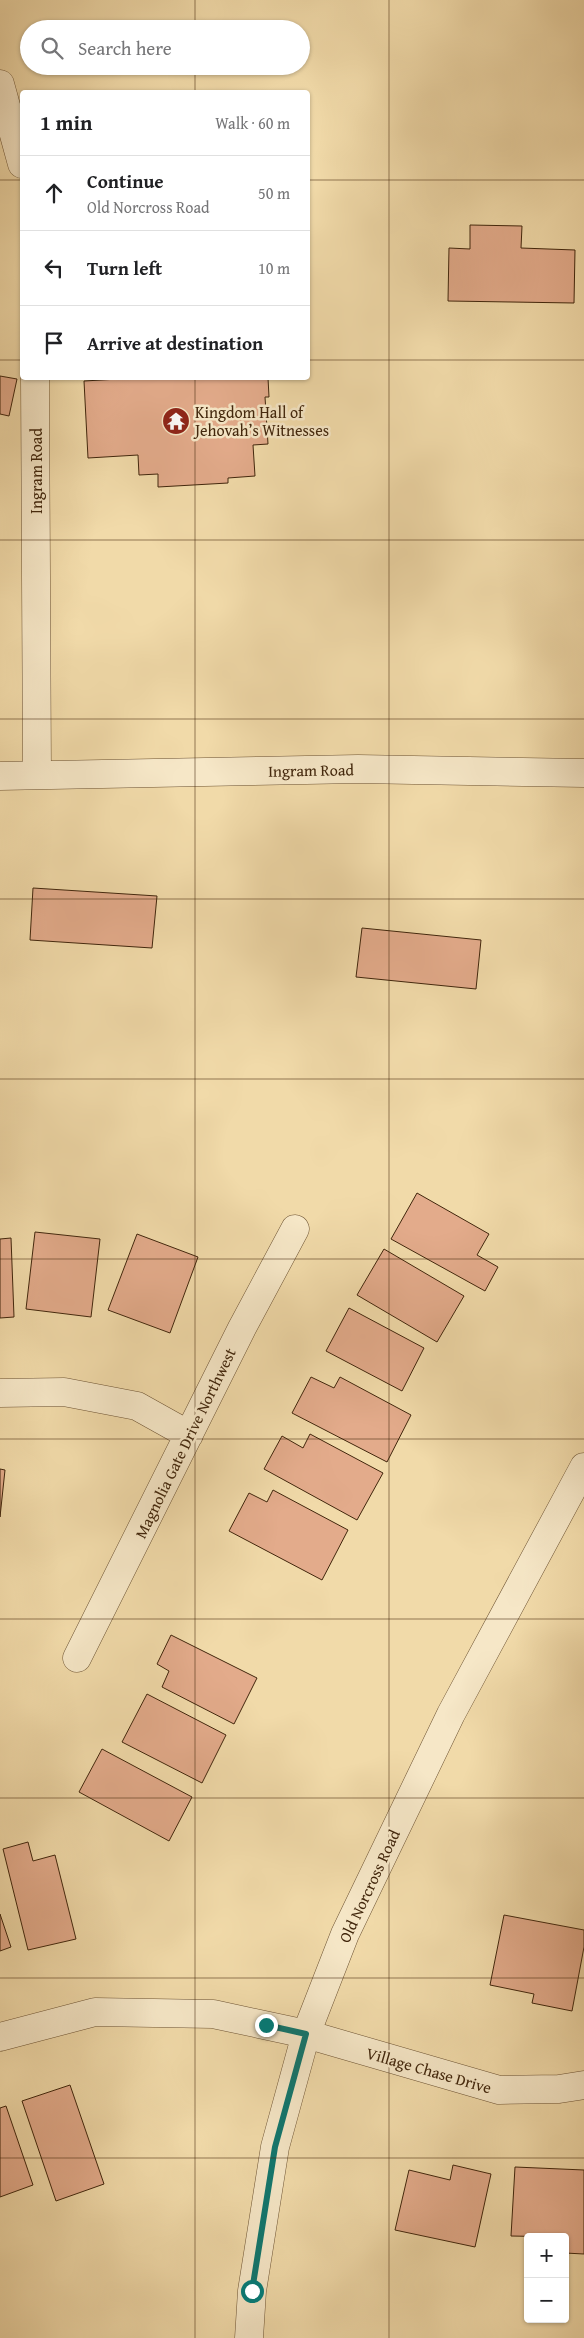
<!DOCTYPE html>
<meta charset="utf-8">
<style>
:root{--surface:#fff;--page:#f2f2f2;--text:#202124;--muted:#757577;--line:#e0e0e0}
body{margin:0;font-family:"Gentium Book Plus",serif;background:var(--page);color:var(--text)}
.controls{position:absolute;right:15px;bottom:15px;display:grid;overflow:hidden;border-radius:5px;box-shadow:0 1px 4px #0004}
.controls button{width:45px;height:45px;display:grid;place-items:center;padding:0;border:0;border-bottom:1px solid var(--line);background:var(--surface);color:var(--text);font:25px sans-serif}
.stop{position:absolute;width:15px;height:15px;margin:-11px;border:4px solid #0f766e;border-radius:50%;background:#fff}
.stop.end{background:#0f766e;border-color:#fff;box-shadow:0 1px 5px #0008}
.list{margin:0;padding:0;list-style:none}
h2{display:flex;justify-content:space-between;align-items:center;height:65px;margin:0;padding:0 20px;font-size:21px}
h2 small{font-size:16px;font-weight:400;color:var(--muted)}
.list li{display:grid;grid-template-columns:32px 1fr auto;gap:15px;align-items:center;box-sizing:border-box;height:75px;padding:0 20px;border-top:1px solid var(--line)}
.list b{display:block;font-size:19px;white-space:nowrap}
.list p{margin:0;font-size:16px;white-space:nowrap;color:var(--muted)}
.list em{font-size:16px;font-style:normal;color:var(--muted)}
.icon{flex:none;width:28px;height:28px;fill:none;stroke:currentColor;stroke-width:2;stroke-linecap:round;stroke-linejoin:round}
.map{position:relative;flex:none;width:584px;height:2338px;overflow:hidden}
.search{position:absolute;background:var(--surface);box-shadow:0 1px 4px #0004;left:20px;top:20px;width:290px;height:55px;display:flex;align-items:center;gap:12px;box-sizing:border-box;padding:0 18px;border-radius:28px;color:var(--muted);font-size:19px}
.panel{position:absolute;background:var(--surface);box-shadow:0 1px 4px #0004;left:20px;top:90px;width:290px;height:290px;border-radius:5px}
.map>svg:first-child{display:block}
</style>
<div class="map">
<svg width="584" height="2338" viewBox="0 0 584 2338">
<rect width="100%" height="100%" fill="#f1daa9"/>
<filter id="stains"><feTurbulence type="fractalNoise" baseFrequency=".004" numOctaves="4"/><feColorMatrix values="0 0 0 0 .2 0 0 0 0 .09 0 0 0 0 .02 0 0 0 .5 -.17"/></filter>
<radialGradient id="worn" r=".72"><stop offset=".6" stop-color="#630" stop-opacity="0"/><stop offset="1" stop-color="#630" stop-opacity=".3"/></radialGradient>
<!-- building -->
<path fill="#e3ab8b" stroke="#41260c" d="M 470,225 L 522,226 L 521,248 L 575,250 L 574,303 L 448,301 L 449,248 L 470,249 Z
M 0,376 L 17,379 L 9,416 L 0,414 Z
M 136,378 L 268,378 L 269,397 L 265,397 L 268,444 L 253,445 L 255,476 L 228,478 L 228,483 L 158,487 L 158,474 L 139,475 L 138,455 L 88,458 L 84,381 Z
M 33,888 L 157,896 L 152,948 L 30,940 Z
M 362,928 L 481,940 L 476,989 L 356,977 Z
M 417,1193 L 489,1234 L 477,1255 L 498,1267 L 485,1291 L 391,1239 Z
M 35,1232 L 100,1239 L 91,1317 L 26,1309 Z
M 137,1234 L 198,1257 L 170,1333 L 108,1310 Z
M 11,1238 L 14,1317 L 0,1318 L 0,1239 Z
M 384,1249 L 464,1296 L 437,1342 L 357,1295 Z
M 349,1308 L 424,1348 L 402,1391 L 326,1351 Z
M 311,1377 L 334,1388 L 340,1377 L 411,1415 L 387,1462 L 292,1413 Z
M 310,1434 L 383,1473 L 357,1520 L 264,1469 L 282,1436 L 303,1448 Z
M 0,1469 L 5,1470 L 0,1517 Z
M 273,1490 L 348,1530 L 322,1580 L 229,1531 L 249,1493 L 267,1502 Z
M 171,1635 L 257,1678 L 234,1724 L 162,1687 L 169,1671 L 157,1664 Z
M 147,1694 L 226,1735 L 202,1783 L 122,1742 Z
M 102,1749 L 192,1797 L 169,1841 L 79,1792 Z
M 28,1842 L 33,1861 L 55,1855 L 76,1939 L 28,1950 L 3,1849 Z
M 0,1914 L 11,1947 L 0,1951 Z
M 504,1915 L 584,1930 L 584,1947 L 572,2011 L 532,2003 L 534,1994 L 490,1985 Z
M 70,2085 L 104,2184 L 56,2201 L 22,2101 Z
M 6,2106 L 33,2185 L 0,2197 L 0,2108 Z
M 453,2165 L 491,2174 L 475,2247 L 395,2230 L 409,2170 L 450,2180 Z
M 515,2167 L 584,2170 L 584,2254 L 565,2253 L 565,2237 L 511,2236 Z"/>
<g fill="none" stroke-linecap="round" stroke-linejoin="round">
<!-- minor casing -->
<g stroke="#6d5333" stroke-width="29">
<path id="minor" d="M 0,84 L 22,164
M 35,378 L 37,774
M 0,1393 L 64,1392 L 137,1406 L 189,1435
M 77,1658 L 242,1328 L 295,1229
M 0,2037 L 95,2012 L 213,2014 L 306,2034 L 499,2090 L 559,2089 L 584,2085"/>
</g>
<!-- tertiary casing -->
<g stroke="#6d5333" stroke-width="29">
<path id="tertiary" d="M 0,776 L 358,769 L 584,773
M 249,2338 L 252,2291 L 275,2147 L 306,2034 L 345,1934 L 451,1714 L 584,1467"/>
</g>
<!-- minor -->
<use href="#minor" stroke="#f6e7c7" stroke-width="28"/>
<!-- tertiary -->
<use href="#tertiary" stroke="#f6e7c7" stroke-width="28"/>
</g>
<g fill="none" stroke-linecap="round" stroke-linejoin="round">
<!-- route -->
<path stroke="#0f766e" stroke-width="6" d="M 252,2291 L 275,2147 L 306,2034 L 266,2025"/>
</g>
<!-- grid -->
<path fill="none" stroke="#41260c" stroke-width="1" stroke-opacity="0.55" d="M 195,0 L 195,29M 389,0 L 389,2338M 195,66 L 195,92M 0,180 L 22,180M 308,180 L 584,180M 0,360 L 22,360M 308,360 L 584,360M 195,378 L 195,2338M 0,540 L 584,540M 0,719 L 584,719M 0,899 L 584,899M 0,1079 L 584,1079M 0,1259 L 584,1259M 0,1439 L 584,1439M 0,1619 L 584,1619M 0,1798 L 584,1798M 0,1978 L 584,1978M 0,2158 L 584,2158"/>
<!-- icons -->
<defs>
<g id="temple-disc" transform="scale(1.4375)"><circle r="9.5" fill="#8f2418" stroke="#f6e7c7"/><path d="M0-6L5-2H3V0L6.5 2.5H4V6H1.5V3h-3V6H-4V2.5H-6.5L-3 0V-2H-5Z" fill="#fff"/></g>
</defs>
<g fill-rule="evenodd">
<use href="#temple-disc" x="176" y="421"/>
</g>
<g text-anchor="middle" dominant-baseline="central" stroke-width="5" stroke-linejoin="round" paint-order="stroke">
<!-- poi labels -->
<g font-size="16" fill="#41260c" stroke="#f6e7c7" text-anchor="start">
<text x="195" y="412">Kingdom Hall of<tspan x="195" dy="18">Jehovah’s Witnesses</tspan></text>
</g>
<!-- street labels -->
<g font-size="16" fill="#41260c" stroke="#f6e7c7">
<text transform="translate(36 471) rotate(-90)">Ingram Road</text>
<text transform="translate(311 770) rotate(-1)">Ingram Road</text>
<text transform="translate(185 1443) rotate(-64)">Magnolia Gate Drive Northwest</text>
<text transform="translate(369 1886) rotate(-65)">Old Norcross Road</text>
<text transform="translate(429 2070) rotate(16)">Village Chase Drive</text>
</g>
</g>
<rect width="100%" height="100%" filter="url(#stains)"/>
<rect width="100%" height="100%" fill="url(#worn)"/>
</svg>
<div class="controls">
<button>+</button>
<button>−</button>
</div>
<div class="stop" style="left:252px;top:2291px"></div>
<div class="stop end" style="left:266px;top:2025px"></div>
<div class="search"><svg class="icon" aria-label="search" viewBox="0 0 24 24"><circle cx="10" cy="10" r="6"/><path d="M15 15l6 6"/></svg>Search here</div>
<section class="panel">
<h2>1 min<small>Walk · 60 m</small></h2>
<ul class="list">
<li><svg class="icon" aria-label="ahead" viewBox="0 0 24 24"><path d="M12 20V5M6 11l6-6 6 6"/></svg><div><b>Continue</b><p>Old Norcross Road</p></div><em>50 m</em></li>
<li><svg class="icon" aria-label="left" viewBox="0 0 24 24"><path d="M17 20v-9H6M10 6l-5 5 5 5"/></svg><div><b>Turn left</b></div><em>10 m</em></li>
<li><svg class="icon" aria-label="arrive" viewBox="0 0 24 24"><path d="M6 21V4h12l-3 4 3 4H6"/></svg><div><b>Arrive at destination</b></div></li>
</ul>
</section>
</div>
